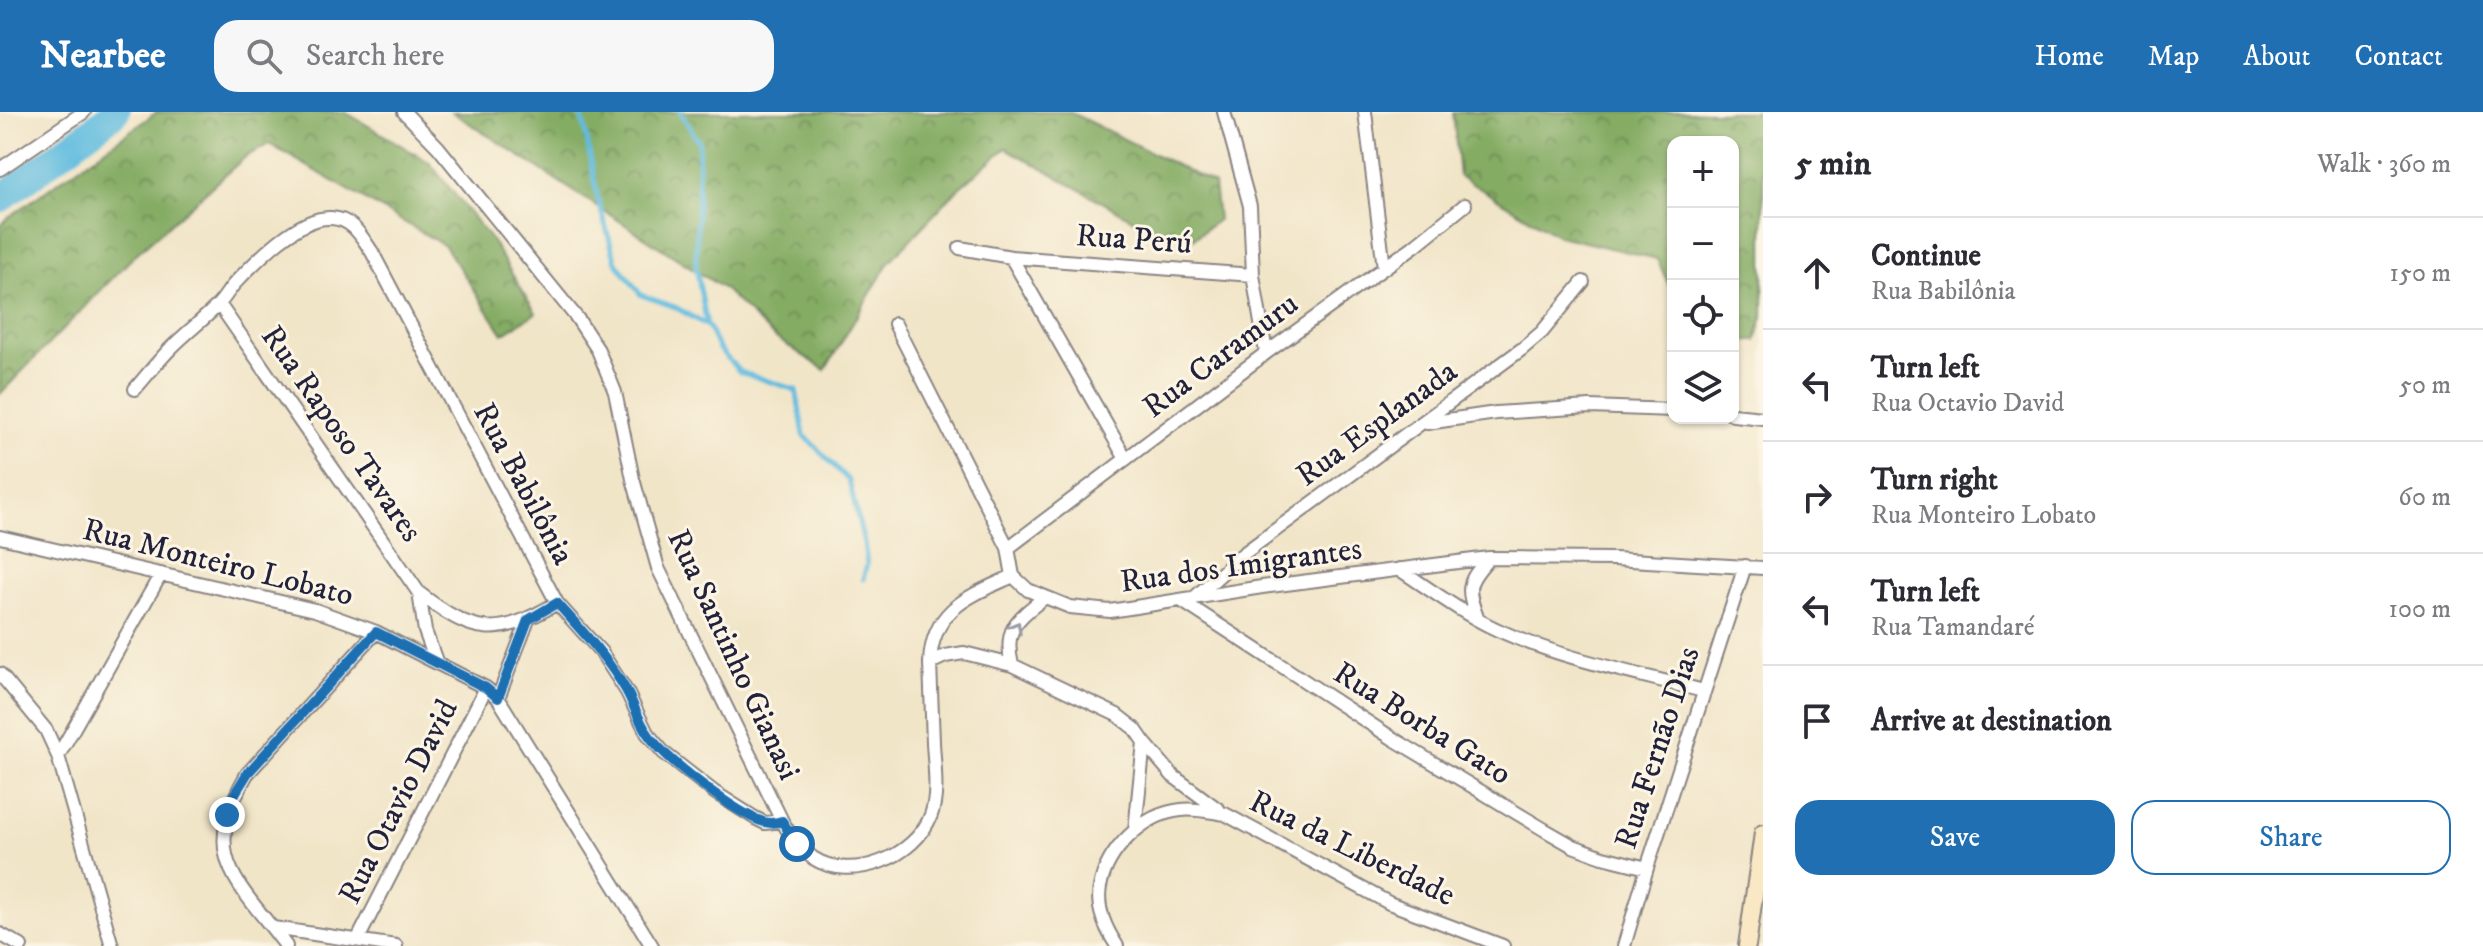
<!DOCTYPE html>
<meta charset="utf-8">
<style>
:root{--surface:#fff;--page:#f7f7f7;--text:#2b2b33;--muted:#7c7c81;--line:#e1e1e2;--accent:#1f6fb2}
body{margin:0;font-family:"IM FELL DW Pica",serif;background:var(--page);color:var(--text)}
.controls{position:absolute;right:24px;top:24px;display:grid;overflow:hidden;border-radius:16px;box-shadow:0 2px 6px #0004}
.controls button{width:72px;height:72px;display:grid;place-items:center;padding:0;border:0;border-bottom:2px solid var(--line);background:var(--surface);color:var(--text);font:40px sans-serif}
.stop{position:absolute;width:24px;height:24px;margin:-18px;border:6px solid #1f6fb2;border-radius:50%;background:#fff}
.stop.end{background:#1f6fb2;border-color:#fff;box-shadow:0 2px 8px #0008}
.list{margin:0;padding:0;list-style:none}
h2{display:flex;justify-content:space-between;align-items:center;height:104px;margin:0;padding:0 32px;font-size:34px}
h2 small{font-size:26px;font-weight:400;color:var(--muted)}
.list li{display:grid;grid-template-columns:52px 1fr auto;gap:24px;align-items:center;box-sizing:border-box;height:112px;padding:0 32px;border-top:2px solid var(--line)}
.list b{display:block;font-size:30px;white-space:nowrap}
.list p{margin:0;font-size:26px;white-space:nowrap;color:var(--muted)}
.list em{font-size:26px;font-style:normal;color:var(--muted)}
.actions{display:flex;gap:16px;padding:24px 32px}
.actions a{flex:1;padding:18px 0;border:2px solid var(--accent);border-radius:24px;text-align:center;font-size:28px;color:var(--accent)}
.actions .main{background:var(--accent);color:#fff}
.icon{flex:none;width:44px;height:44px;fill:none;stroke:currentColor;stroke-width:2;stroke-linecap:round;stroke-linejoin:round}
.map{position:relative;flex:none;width:1763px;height:834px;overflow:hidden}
header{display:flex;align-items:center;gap:48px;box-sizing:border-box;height:112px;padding:0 40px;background:var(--accent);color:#fff}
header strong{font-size:38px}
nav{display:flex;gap:44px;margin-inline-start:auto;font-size:28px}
.search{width:560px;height:72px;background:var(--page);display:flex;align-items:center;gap:20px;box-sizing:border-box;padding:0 28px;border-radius:24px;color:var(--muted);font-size:30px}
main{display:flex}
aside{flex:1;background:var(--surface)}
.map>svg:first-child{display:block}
</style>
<header>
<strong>Nearbee</strong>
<div class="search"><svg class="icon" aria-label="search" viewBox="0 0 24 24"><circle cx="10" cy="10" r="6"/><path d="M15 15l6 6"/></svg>Search here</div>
<nav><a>Home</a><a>Map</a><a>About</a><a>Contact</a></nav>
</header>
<main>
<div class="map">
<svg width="1763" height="834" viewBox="0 0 1763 834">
<defs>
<pattern id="forest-crowns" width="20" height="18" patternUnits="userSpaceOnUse" patternTransform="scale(2)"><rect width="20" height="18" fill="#84ac63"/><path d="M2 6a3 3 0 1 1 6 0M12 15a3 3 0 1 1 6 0" fill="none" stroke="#6c8c53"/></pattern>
</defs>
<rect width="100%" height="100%" fill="#fcf5e5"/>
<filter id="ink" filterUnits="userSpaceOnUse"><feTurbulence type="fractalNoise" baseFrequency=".0125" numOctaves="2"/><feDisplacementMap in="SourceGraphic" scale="16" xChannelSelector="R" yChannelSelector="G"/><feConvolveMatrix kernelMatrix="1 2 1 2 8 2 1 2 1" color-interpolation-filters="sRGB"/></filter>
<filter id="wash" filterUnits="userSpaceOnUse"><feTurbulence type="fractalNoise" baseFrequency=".006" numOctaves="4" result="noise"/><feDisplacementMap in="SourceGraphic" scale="32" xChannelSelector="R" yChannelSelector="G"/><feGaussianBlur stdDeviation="1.8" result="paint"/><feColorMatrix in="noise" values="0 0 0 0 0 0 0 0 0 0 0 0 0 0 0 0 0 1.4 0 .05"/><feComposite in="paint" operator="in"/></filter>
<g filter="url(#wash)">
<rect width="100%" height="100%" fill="#f1e5c8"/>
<!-- forest -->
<path fill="url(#forest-crowns)" stroke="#53674f" stroke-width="2" d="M 157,0 L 345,0 L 429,50 L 491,128 L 536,201 L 503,222 L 445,134 L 269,32 L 244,46 L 135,143 L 0,282 L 0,114 L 9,105 Z
M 452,0 L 1070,0 L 1214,72 L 1218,108 L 1193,127 L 1150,117 L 1006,36 L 959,76 L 889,150 L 825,258 L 773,224 L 724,177 Z
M 1453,0 L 1763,0 L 1763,204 L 1756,229 L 1733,229 L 1733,30 L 1673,30 L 1673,182 L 1657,147 L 1559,124 L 1459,64 Z"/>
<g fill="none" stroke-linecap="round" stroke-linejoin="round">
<!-- stream -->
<path stroke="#61bcdf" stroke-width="5" d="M 579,0 L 584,12 L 598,88 L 616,150 L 641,183 L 675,195 L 708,214 L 718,236 L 740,260 L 796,278 L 804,323 L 849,369 L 864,431 L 867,452 L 863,467
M 680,0 L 699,30 L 696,155 L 707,213"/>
<!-- river -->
<path stroke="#61bcdf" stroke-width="28" d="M 0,87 L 116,0"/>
</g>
</g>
<g filter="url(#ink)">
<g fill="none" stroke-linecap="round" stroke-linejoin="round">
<!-- street casing -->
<g stroke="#8a8482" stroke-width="16">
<path id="street" d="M 404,0 L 438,35 L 577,206 L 598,238 L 615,280 L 633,367 L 658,456 L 782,709 C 791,724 799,736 813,746 C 851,771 916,745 931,703 C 939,681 934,653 933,630 C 932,604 931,577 930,551 C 932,496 970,484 1013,464
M 1224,0 L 1250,94 L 1253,163 L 1266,241
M 1365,0 L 1384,156
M 0,57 L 84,0
M 960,136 L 1011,145 L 1253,163
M 1011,145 L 1126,347
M 219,192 L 419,481 L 425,519 L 436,549
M 895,212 L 1008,436 L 1013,464 L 1028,478 L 1070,495 L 1110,499 L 1262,475 L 1489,446 L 1614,447 L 1763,456
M 135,277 C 147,263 159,248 172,235 C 186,221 203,208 217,194 C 225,186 229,177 236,170 C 257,148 299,104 331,106 C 353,107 361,124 372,140 L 557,491 L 601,540 L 627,580 L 647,621 L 664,641 L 714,680 L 755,706 L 765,711 L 782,709
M 1733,303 L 1763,306
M 1427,311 L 1496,301 L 1590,295 L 1673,298
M 0,425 L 315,498 L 376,520 L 486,576 L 498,586 L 652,834
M 1008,436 L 1266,241 L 1413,135 L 1465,93
M 1399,457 C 1431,478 1463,502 1498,518 C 1562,547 1635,561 1703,579
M 419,481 C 474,523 496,527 557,491
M 1193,487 L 1243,442 L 1522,237 L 1542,220 L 1583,170
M 1182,489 L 1392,626 L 1545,718 L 1573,734 L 1603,745 L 1647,756
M 1478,508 C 1466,476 1466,471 1489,446
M 930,551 L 945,544 L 964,541 L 1012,553 L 1117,603 L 1135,617 L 1144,630 L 1135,718
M 1012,553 C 1003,517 1017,507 1044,486
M 0,562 L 46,618 L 58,644 L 112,834
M 498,586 L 528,508
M 1144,630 L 1173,664 L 1219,698
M 58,644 L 161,462
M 273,816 L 396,834
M 0,822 L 21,834
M 358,827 L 486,576
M 286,834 C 237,768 198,746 247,662 L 376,520
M 1117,834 C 1106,817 1096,797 1100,775 C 1107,738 1143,702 1181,698 C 1196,696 1210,700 1225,702 L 1389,791 L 1503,834
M 1624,834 L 1647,756 L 1745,454"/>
</g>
<!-- secondary casing -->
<g stroke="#8a8482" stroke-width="20">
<path id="secondary" d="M 1747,834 L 1763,721"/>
</g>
<!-- street -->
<use href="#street" stroke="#fff" stroke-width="12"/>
<!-- secondary -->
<use href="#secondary" stroke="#fae7c3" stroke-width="16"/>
</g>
<!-- one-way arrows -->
<defs><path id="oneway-chevron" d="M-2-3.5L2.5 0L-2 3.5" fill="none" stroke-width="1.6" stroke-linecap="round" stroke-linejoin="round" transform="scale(2)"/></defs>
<use stroke="#9c9ca7" href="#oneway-chevron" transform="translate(1016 515) rotate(-60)"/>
</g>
<g fill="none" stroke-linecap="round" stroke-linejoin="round" filter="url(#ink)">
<!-- route -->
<path stroke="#1f6fb2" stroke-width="10" d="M 227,703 L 234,683 L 247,662 L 376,520 L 486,576 L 498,586 L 528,508 L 557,491 C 582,519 607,545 626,578 C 634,592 638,608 648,622 C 664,646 736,702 764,710 C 771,712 776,711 782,709 L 797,732"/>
</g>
<g text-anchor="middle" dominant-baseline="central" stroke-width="6" stroke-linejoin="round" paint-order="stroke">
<!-- street labels -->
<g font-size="32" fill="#22223b" stroke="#fcf5e5">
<text transform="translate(1134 128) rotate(4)">Rua Perú</text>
<text transform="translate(1221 244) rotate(-37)">Rua Caramuru</text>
<text transform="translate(1377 312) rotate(-36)">Rua Esplanada</text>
<text transform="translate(341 322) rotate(55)">Rua Raposo Tavares</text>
<text transform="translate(523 372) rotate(62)">Rua Babilônia</text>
<text transform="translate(218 451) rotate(14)">Rua Monteiro Lobato</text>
<text transform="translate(1241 454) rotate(-8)">Rua dos Imigrantes</text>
<text transform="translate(733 543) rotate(65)">Rua Santinho Gianasi</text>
<text transform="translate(1422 612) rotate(32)">Rua Borba Gato</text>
<text transform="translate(1658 636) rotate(-72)">Rua Fernão Dias</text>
<text transform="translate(399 690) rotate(-63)">Rua Otavio David</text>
<text transform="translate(1352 737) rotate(26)">Rua da Liberdade</text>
</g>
</g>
</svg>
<div class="controls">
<button>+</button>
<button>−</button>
<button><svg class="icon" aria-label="locate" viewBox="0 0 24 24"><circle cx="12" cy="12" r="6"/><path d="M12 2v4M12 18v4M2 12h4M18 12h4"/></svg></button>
<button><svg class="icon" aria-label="layers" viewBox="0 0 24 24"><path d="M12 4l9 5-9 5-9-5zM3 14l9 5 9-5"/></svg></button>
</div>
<div class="stop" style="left:797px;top:732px"></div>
<div class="stop end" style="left:227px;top:703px"></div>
</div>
<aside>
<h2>5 min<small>Walk · 360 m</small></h2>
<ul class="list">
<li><svg class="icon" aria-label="ahead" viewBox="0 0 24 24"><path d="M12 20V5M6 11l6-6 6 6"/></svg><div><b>Continue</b><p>Rua Babilônia</p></div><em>150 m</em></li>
<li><svg class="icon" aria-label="left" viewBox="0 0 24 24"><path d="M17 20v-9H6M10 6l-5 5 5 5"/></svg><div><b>Turn left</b><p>Rua Octavio David</p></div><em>50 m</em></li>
<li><svg class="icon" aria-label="right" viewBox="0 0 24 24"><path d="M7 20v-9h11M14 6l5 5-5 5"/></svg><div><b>Turn right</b><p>Rua Monteiro Lobato</p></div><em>60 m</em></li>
<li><svg class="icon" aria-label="left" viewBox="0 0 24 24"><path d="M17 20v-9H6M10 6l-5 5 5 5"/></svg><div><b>Turn left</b><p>Rua Tamandaré</p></div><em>100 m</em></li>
<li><svg class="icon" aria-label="arrive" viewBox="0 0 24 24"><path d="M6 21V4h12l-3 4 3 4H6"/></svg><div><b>Arrive at destination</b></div></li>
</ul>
<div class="actions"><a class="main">Save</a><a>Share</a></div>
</aside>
</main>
